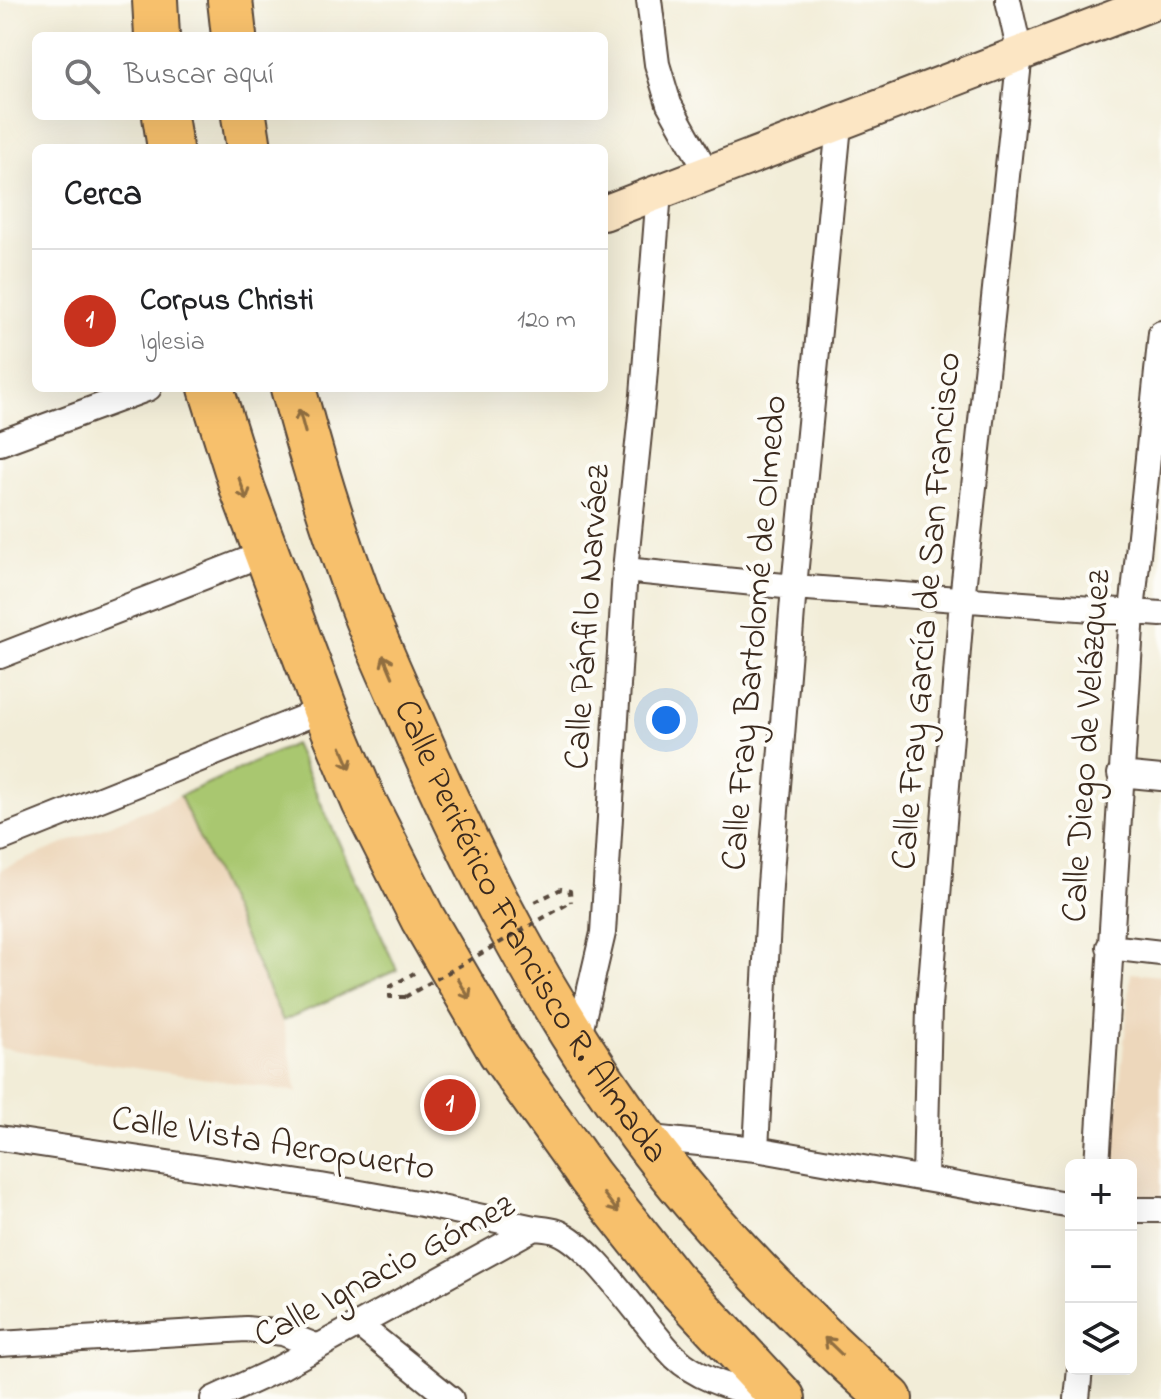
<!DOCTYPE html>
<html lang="es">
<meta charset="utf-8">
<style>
:root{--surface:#fff;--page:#f2f2f2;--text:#202124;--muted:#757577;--line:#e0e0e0;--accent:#c8321e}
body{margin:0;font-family:"Indie Flower",sans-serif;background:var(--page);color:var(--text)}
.controls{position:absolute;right:24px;bottom:24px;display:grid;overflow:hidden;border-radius:12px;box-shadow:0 8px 32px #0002}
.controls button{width:72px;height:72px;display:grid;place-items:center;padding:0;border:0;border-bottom:2px solid var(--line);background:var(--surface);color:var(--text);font:40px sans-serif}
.you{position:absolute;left:666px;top:720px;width:28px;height:28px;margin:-20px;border:6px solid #fff;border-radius:50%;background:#1a73e8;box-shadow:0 0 0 12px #1a73e833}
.badge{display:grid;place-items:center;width:52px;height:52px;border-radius:50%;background:var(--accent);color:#fff;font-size:26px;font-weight:700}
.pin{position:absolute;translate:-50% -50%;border:4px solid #fff;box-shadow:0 2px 8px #0006}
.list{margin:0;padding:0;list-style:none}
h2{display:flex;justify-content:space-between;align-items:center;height:104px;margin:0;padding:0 32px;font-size:34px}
h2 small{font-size:26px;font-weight:400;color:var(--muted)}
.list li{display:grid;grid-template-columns:52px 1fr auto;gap:24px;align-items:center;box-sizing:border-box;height:144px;padding:0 32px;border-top:2px solid var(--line)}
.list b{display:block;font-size:30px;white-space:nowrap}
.list p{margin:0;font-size:26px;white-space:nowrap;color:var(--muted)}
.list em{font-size:26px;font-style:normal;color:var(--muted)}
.icon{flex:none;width:44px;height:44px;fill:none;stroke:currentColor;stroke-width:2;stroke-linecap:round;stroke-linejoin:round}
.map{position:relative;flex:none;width:1161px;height:1399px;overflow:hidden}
.search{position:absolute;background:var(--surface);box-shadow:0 8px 32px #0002;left:32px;top:32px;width:576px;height:88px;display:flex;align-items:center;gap:20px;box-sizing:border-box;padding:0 28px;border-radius:12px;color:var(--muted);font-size:30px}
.panel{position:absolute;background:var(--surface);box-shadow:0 8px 32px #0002;left:32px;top:144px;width:576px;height:248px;border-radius:12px}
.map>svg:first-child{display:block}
</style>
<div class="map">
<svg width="1161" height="1399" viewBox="0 0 1161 1399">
<rect width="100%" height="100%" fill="#fdfcf7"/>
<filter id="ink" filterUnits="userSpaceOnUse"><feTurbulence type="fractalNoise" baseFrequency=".0125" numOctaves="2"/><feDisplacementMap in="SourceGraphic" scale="16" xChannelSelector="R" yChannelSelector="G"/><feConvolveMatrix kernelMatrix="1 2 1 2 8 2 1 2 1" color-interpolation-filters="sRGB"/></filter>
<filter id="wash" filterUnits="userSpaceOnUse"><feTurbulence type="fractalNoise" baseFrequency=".006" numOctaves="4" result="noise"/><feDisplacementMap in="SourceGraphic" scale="32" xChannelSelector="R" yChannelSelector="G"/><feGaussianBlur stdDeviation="1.8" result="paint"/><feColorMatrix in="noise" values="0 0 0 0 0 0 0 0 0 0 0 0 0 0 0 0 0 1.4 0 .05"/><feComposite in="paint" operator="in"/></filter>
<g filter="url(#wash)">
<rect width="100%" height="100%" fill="#f2edd8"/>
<!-- built -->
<path fill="#edd7bb" d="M 180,796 L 283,1021 L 297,1092 L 0,1048 L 0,870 Z
M 1131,973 L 1161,976 L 1161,1200 L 1131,1203 L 1131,1165 L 1112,1165 Z"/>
<!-- green -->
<path fill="#a9c76f" stroke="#727846" stroke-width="2" d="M 294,744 L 397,970 L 283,1021 L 180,796 Z"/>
</g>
<g filter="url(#ink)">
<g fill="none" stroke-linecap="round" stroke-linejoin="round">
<!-- street casing -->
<g stroke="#56473a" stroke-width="28">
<path id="street" d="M 649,0 L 657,64 L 669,104 L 708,174
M 0,443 L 149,388
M 625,570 L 794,587 L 1161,614
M 0,656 L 268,552
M 1120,774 L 1161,778
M 0,839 L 325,709
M 1109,947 L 1161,953
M 577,1044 L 603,933 L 625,570 L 643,395 L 659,192
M 642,1137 L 756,1149 L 1071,1205
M 0,1138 L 321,1186 L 422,1204 L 534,1228
M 756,1149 L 770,885 L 794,587 L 839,125
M 1097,1165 L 1132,612 L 1161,333
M 925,1178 L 929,1007 L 962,600 L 1020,53 L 1008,0
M 1131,1210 L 1161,1210
M 359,1325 L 451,1399
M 0,1344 L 246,1329 L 283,1333 L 318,1347
M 213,1399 L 276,1370 L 534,1228 C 542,1229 550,1229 558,1232 C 595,1247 644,1326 675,1357 C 700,1381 738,1389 770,1399
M 1077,1399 L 1080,1369"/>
</g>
<!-- secondary casing -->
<g stroke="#56473a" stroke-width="38">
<path id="secondary" d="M 604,213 L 1160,0"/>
</g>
<!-- highway casing -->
<g stroke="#56473a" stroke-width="48">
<g id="highway">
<path d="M 155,0 L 157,36"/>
<path d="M 230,0 L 234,36"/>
<path d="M 165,116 L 170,148"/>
<path d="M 244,116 L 249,148"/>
<path d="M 211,388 L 243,490 L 325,709 L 364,802 L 423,919 L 500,1051 L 590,1177 L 671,1279 L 783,1399"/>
<path id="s1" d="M 293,388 C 312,460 334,531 360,601 C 375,641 393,680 410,718 C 473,865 546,1007 641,1135 C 713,1232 800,1319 890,1399"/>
</g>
</g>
<!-- path -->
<path stroke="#56473a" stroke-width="4" stroke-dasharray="6 6" stroke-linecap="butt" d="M 535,902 L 561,889 L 570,891 L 571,902
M 405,997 L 390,997 L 390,987 L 414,973"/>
<!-- street -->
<use href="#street" stroke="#fff" stroke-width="24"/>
<!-- secondary -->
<use href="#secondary" stroke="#fce6c4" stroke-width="34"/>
<!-- highway -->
<use href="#highway" stroke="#f7c06c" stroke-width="44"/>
<!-- path-bridge -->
<path stroke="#56473a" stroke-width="4" stroke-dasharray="6 6" stroke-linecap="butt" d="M 405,997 L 571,902"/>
</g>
<!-- one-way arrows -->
<defs><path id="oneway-shaft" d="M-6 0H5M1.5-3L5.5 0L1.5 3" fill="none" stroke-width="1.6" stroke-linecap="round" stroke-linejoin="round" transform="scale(2)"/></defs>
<g stroke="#906e41">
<use href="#oneway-shaft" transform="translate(302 421) rotate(-105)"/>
<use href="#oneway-shaft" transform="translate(243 489) rotate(70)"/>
<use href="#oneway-shaft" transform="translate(388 666) rotate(-113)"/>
<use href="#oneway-shaft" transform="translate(346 758) rotate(67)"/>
<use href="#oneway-shaft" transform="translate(464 989) rotate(60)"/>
<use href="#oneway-shaft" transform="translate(611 1203) rotate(52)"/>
<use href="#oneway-shaft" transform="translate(833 1346) rotate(-136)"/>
</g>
</g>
<g text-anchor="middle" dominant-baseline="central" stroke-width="8" stroke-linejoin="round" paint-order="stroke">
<!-- street labels -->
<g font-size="36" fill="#3b2a1e" stroke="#fdfcf7">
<text transform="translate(928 611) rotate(-85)">Calle Fray García de San Francisco</text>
<text transform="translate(589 617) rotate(-86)">Calle Pánfilo Narváez</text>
<text transform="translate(756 633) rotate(-85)">Calle Fray Bartolomé de Olmedo</text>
<text transform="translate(1088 746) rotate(-86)">Calle Diego de Velázquez</text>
<text stroke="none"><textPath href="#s1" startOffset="596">Calle Periférico Francisco R. Almada</textPath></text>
<text transform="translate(273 1145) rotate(9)">Calle Vista Aeropuerto</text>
<text transform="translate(385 1272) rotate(-28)">Calle Ignacio Gómez</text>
</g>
</g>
</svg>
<div class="controls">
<button>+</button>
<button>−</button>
<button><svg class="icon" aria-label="layers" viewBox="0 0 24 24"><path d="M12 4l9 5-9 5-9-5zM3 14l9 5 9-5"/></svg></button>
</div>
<div class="you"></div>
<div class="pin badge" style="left:450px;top:1105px">1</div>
<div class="search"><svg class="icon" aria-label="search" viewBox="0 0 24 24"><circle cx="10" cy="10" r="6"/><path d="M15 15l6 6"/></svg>Buscar aquí</div>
<section class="panel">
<h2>Cerca<small></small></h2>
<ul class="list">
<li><span class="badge">1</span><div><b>Corpus Christi</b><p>Iglesia</p></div><em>120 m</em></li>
</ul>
</section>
</div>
